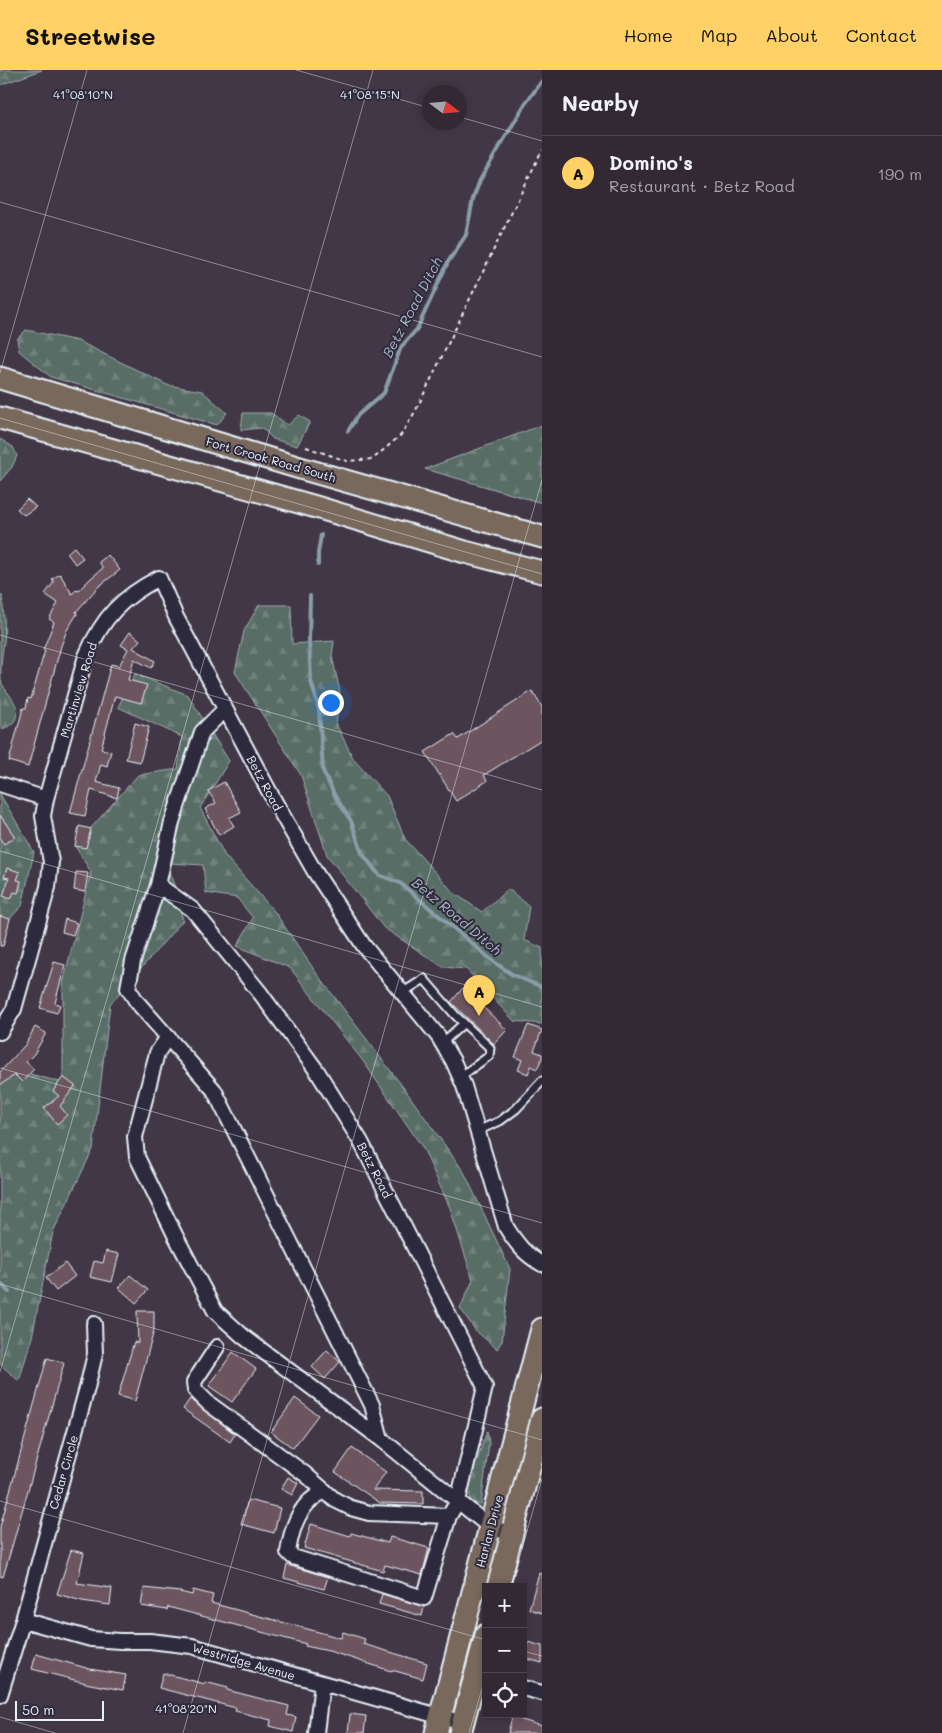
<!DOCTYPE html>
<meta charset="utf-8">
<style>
:root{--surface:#322935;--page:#3a313d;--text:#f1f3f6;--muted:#a8a6ad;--line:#4d4550;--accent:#ffd166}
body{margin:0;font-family:Mali,sans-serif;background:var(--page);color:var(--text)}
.controls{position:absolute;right:15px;bottom:15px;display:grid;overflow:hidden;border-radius:0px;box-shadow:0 2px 8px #0003}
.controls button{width:45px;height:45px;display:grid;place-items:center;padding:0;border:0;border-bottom:1px solid var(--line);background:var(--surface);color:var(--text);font:25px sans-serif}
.compass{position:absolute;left:422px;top:15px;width:45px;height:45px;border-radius:50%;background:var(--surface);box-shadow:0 2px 8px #0003;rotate:106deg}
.scale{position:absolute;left:15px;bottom:12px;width:89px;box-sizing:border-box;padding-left:5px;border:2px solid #e8f1f8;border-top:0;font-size:14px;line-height:18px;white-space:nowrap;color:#e8f1f8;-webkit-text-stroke:4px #2f2a3d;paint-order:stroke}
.you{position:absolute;left:330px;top:632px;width:18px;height:18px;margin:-12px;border:4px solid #fff;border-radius:50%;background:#1a73e8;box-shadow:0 0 0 8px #1a73e833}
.badge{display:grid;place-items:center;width:32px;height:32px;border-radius:50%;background:var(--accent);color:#111;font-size:16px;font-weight:700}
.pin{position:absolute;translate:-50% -41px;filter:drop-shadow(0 1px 2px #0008)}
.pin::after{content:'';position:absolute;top:26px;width:18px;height:15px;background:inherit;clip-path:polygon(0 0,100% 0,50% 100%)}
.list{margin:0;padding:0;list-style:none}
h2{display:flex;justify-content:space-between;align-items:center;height:65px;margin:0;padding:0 20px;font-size:21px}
h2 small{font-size:16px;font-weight:400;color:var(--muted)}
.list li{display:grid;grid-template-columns:32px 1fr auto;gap:15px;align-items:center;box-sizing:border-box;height:75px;padding:0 20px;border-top:1px solid var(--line)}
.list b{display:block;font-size:19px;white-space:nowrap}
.list p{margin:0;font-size:16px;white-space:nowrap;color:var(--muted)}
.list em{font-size:16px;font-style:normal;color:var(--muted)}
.icon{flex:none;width:28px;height:28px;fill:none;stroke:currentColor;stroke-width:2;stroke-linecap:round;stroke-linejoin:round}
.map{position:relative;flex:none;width:542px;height:1663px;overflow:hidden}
header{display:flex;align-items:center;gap:30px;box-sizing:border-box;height:70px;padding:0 25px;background:var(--accent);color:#111}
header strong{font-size:24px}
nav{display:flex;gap:28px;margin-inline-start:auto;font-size:18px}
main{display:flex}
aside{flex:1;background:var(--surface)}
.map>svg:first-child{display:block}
</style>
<header>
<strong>Streetwise</strong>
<nav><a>Home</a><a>Map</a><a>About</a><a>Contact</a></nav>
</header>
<main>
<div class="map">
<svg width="542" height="1663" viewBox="0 0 542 1663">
<defs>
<pattern id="forest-firs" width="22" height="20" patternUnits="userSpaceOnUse" patternTransform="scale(1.25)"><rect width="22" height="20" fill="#596d66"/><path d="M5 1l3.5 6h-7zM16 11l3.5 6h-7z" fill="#71827d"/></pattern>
</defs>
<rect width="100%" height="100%" fill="#423747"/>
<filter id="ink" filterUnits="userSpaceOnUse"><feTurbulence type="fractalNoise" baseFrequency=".02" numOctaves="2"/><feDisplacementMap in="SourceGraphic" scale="10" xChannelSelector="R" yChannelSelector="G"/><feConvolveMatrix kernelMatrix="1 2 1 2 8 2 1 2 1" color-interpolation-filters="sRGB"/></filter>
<g filter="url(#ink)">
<!-- forest -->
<path fill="url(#forest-firs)" stroke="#a0afaf" d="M 0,0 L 42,0 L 0,15 Z
M 26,260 L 78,271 L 167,315 L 202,321 L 227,343 L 217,355 L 51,307 L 19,281 L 17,269 Z
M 243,343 L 271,343 L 288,355 L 299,345 L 310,352 L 297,376 L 273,369 L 262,358 L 241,360 Z
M 542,355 L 542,433 L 425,399 Z
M 0,369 L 13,377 L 17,386 L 12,397 L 0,411 Z
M 0,525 L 2,525 C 3,540 6,557 4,572 C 2,584 0,599 1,611 C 4,621 17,630 17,642 C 17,652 9,658 0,659 Z
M 259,535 L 291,535 L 292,574 L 334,571 L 332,586 L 340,622 L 336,654 L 354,690 L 387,726 L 405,769 L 454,823 L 482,842 L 508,819 L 529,836 L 524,870 L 542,878 L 542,954 L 514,951 L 466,899 L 443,897 L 384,858 L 327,785 L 301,705 L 235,602 L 244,561 Z
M 135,604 L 188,625 L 229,691 L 200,738 L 225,786 L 274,841 L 317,904 L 403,1017 L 464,1102 L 510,1199 L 502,1271 L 497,1279 L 476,1261 L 460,1238 L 473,1210 L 450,1138 L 423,1078 L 363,991 L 290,898 L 237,876 L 253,848 L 237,828 L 206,823 L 203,795 L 168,793 L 183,850 L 110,934 L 93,1079 L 53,1162 L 32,1267 L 19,1311 L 0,1294 L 0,1004 L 30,1004 L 63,1013 L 63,913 L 91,802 L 75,776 L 138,705 L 178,699 L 182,667 L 118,637 Z
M 0,724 L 34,782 L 22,836 L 0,859 Z
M 487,1361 L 489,1373 L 481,1435 L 471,1432 L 469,1415 Z"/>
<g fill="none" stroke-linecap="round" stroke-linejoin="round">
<!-- stream -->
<path stroke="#8a9ea9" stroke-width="4" d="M 348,361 L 358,345 L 384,323 L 401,277 L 417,259 L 448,192 L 466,165 L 473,129 L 480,110 L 525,34 L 542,11
M 318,495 L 318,483 L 321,465
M 310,526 L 309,570 L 311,611 L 319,639 L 323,701 L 335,726 L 351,751 L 362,783 L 379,805 L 400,813 L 494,892 L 513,905 L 542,917
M 0,1213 L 9,1222"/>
</g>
<!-- building -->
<path fill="#6d555f" stroke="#e8f1f8" d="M 27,429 L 36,437 L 24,445 L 17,439 Z
M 74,477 L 83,488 L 75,494 L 67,483 Z
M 108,485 L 120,500 L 98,517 L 90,526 L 76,542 L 77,544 L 67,560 L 61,576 L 28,697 L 9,691 L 23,638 L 26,638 L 28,628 L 31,629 L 45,580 L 43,580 L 54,552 L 49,549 L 58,533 L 45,524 L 54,512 L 52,509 L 60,504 L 72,524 L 76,520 L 78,521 L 90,509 L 103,498 L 99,492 Z
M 130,562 L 140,570 L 133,578 L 155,591 L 151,598 L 134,589 L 128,610 L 147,615 L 141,633 L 115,626 L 101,679 L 111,681 L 107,696 L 101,694 L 96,712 L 119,718 L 117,728 L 91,720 L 85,746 L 70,743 L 111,594 L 119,596 L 128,579 L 121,575 Z
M 532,621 L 542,637 L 542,669 L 484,705 L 487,711 L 456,731 L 425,682 L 454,664 L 458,669 Z
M 135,653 L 149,657 L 140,692 L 126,689 Z
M 224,712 L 241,742 L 229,748 L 234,756 L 219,765 L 205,739 L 216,733 L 208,721 Z
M 0,745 L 15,767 L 4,774 L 0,769 Z
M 79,756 L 91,759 L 86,778 L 75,776 Z
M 7,798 L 20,802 L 17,810 L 21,811 L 18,823 L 14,822 L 11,829 L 3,826 L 9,808 L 4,807 Z
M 76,802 L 88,803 L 85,822 L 74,820 Z
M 0,846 L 10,849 L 3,876 L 0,876 Z
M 65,849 L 77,853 L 73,865 L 62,862 Z
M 54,892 L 65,895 L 55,933 L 60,935 L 57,943 L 40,938 Z
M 463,918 L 507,960 L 494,974 L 451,932 Z
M 528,955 L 542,960 L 534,981 L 542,984 L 542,988 L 537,999 L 531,996 L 528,1004 L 518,1000 L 522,990 L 515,987 Z
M 35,957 L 46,963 L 34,984 L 26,992 L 34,999 L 22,1012 L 15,1005 L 0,1015 L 0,1002 L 25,975 Z
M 63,1007 L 75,1016 L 60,1036 L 67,1045 L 57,1054 L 44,1038 L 59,1026 L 53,1021 Z
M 106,1181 L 119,1184 L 112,1212 L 90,1207 L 94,1191 L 103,1193 Z
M 65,1193 L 75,1206 L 56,1221 L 46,1208 Z
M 130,1205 L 148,1220 L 136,1233 L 119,1218 Z
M 137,1241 L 154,1241 L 154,1260 L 135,1331 L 118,1326 L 134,1272 L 138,1273 Z
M 327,1280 L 340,1292 L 325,1309 L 312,1297 Z
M 233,1282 L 256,1299 L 232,1332 L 209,1316 Z
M 47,1288 L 64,1293 L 13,1473 L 3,1507 L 0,1506 L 0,1457 Z
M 295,1328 L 318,1345 L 293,1378 L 271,1362 Z
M 190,1329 L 235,1364 L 230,1372 L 183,1339 Z
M 352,1378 L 386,1402 L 373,1420 L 423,1421 L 423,1434 L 380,1433 L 335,1402 Z
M 288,1407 L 298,1413 L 292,1425 L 281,1419 Z
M 248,1430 L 280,1438 L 274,1463 L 241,1454 Z
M 311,1454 L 350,1466 L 351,1463 L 388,1473 L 390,1467 L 429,1478 L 422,1505 L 385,1495 L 383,1501 L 304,1478 Z
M 71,1480 L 84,1483 L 77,1513 L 112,1518 L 110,1535 L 82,1531 L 57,1524 Z
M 287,1495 L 328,1507 L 324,1519 L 284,1508 Z
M 539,1503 L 542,1504 L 542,1543 L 529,1539 Z
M 144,1518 L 180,1522 L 192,1525 L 193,1520 L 213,1525 L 211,1533 L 341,1568 L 343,1562 L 365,1569 L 363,1574 L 427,1593 L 423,1609 L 392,1600 L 391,1601 L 329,1581 L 305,1576 L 306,1574 L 168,1537 L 167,1540 L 141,1536 Z
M 382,1524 L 424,1537 L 422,1546 L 379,1534 Z
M 528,1572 L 542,1576 L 542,1593 L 524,1588 Z
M 36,1584 L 90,1599 L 126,1605 L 123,1620 L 90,1614 L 32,1599 Z
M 163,1603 L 205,1614 L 205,1612 L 228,1618 L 227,1620 L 289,1636 L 287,1645 L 296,1647 L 293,1662 L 270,1656 L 271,1650 L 235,1641 L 236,1638 L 159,1618 Z
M 350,1644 L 366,1646 L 364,1663 L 348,1663 Z
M 512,1647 L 542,1656 L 542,1663 L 508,1663 Z"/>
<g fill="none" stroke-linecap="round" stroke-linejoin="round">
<!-- service casing -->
<g stroke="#e8f1f8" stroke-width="11">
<path id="service" d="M 402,923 L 424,909 L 455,945 L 490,978 L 489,986 L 460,1007
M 442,973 L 464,953
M 477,1061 L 500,1051 L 516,1039 L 542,1011"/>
</g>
<!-- minor casing -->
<g stroke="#e8f1f8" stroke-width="18">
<path id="minor" d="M 225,639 L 202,662 L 172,752 L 158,815 L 133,891 L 128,918 L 137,932 L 214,1020 L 372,1335 L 381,1369 L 490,1457 L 512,1464
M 0,714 L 46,729 L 43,746 L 51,792 L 48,817 L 14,939 L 0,962
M 46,729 L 86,586 C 103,547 121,528 159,508 L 176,547 L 276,734 L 315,802 L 364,876 L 438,966 L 453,991 L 464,1016 L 506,1157 C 516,1173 525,1185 542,1194
M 158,815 L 193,840 L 261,924 L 317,1001 L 361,1072 L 485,1317 L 458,1431 L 449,1446 L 424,1528 L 293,1487 L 288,1482 C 292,1456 300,1432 325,1421
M 168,967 L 157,983 L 135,1067 L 137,1087 L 176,1167 L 215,1241 L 244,1267 L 381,1369
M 217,1277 L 194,1312 L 195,1320 L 208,1333 L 305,1404 L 335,1430 L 351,1438 L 369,1443 L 449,1446
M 23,1550 L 91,1569 L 120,1571 L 150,1571 L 192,1576 L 463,1653
M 523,1618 L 542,1623
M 0,1625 L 23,1550 L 87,1318 L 95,1284 L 94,1254
M 316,1663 L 322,1613"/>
</g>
<!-- primary casing -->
<g stroke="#e8f1f8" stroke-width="25">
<path id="primary" d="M 0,308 L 300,398 L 542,467
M 0,348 L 316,437 L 465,482 L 542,502
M 498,1517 L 542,1349
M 436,1663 L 542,1259
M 460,1663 L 486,1565"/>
</g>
<!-- path -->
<path stroke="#e8f1f8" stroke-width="2" stroke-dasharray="4 4" stroke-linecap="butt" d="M 306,377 L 347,391 L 373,389 L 401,365 L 416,340 L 542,80"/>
<!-- service -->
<use href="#service" stroke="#2f2a3d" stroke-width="7"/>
<!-- minor -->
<use href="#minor" stroke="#2f2a3d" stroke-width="14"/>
<!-- primary -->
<use href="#primary" stroke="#78695c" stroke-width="21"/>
</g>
</g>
<!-- ticks -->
<path fill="none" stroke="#e8f1f8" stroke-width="1" stroke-opacity="0.45" d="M 296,0 L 430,38M 460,47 L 542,71M 0,132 L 542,287M 0,303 L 87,0M 0,348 L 542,504M 0,565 L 542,720M 0,781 L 542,937M 0,998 L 542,1153M 0,1214 L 542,1370M 0,1302 L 373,0M 0,1431 L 486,1570M 511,1517 L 542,1409M 523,1581 L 542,1586M 0,1647 L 55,1663M 183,1663 L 542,410M 469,1663 L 486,1605"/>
<g text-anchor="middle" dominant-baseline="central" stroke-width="4" stroke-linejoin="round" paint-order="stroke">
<!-- street labels -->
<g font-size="12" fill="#e8f1f8" stroke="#2f2a3d">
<text transform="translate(271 389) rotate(16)">Fort Crook Road South</text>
<text transform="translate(78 620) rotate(-73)">Martinview Road</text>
<text transform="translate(265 713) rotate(62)">Betz Road</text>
<text transform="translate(375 1100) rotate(63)">Betz Road</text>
<text transform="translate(63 1402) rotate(-74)">Cedar Circle</text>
<text transform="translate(489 1461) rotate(-75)">Harlan Drive</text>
<text transform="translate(244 1591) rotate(16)">Westridge Avenue</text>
</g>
<!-- water labels -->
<g font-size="14" font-style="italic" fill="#aab9c4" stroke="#2f2a3d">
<text transform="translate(412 237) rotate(-62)">Betz Road Ditch</text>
<text transform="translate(457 846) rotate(40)">Betz Road Ditch</text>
</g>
</g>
<g font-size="12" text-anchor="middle" fill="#e8f1f8" stroke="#2f2a3d" stroke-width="4" stroke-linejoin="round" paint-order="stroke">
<text x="83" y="29">41°08'10"N</text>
<text x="370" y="29">41°08'15"N</text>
<text x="186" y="1643">41°08'20"N</text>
</g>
</svg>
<div class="controls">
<button>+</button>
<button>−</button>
<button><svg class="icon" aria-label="locate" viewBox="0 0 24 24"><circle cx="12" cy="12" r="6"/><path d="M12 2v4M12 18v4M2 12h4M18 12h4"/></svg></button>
</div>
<svg class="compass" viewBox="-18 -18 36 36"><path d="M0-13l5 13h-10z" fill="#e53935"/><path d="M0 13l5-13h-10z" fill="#a8a6ad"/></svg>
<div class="scale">50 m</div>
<div class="you"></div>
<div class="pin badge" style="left:479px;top:946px">A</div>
</div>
<aside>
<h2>Nearby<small></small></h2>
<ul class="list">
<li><span class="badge">A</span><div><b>Domino's</b><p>Restaurant · Betz Road</p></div><em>190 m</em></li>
</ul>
</aside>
</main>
